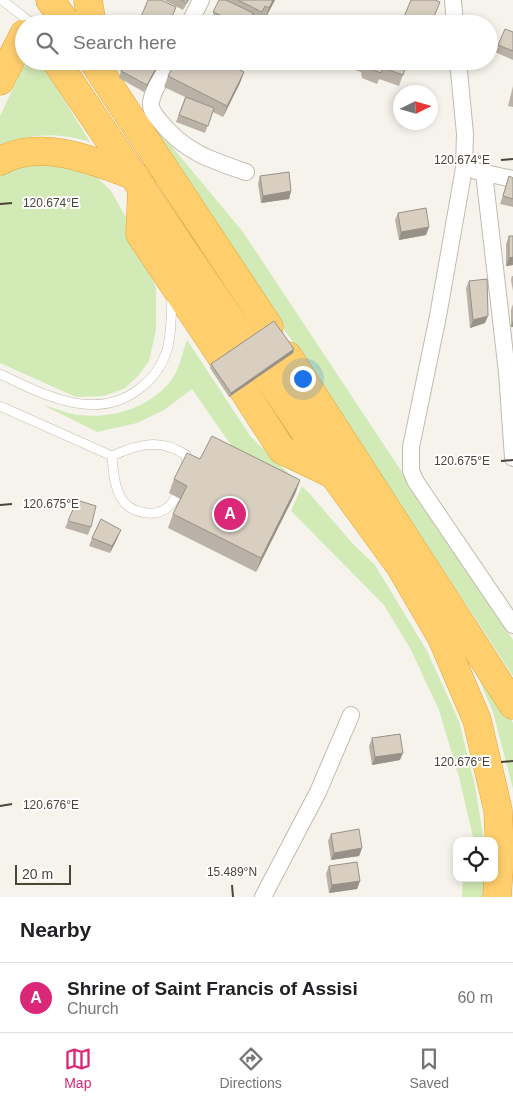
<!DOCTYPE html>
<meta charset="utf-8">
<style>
:root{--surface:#fff;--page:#f2f2f2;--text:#202124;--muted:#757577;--line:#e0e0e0;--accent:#db2777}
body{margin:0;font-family:Helvetica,sans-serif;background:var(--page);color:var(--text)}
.controls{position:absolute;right:15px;bottom:15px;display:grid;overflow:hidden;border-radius:10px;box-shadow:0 2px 8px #0003}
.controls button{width:45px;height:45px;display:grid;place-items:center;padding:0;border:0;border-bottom:1px solid var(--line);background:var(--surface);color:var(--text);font:25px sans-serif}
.compass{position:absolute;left:393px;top:85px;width:45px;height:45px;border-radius:50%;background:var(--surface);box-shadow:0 2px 8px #0003;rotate:85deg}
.scale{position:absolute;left:15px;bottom:12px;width:56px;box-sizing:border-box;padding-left:5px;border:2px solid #4b4439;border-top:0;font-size:14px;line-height:18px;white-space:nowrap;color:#4b4439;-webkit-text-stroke:4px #fff;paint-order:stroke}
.you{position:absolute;left:302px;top:378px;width:18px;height:18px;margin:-12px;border:4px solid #fff;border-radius:50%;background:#1a73e8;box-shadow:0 0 0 8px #1a73e833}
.badge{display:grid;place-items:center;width:32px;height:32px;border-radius:50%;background:var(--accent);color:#fff;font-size:16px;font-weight:700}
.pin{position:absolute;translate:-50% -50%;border:2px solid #fff;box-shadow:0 1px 5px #0006}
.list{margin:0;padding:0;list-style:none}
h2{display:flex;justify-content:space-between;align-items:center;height:65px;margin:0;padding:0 20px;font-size:21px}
h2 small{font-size:16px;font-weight:400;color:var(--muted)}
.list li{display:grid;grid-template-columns:32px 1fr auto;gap:15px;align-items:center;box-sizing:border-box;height:70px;padding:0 20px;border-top:1px solid var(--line)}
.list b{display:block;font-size:19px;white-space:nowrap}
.list p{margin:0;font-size:16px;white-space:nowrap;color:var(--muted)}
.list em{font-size:16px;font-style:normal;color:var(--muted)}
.icon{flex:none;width:28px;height:28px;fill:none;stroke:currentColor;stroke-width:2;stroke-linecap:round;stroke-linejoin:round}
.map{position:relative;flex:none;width:513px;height:897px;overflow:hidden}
.search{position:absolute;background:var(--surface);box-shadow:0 2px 8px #0003;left:15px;right:15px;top:15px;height:55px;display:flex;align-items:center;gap:12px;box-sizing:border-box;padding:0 18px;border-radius:28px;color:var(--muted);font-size:19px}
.sheet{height:135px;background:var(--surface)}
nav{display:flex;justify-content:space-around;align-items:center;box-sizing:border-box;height:70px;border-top:1px solid var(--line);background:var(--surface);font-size:14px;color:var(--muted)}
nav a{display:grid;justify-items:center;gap:2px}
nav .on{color:var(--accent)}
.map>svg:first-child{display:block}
</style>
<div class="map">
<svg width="513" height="897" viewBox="0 0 513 897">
<rect width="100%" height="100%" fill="#f6f3ec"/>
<!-- green -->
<path fill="#d2eab5" d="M 111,61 L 115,61 L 119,78 L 123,80 L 143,112 L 243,232 L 513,640 L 513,676 L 311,368 L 238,263 L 117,80 Z
M 38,62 L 43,65 L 90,142 C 59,132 30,133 0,146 L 0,116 L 22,69 L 27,64 Z
M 36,161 L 93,173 L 111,191 L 134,232 L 156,288 L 156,330 L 149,361 L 138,376 L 124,389 L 103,396 L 76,397 L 0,363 L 0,175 L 11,168 Z
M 187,340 L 251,437 L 309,493 L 353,544 L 375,565 L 427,651 L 459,721 L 475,786 L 484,841 L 474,841 L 459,777 L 439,710 L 411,650 L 384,605 L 291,511 L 302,486 L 240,458 L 192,389 L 164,410 L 137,423 L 97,432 L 43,405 C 55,408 68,414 80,415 C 113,419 148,408 170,382 C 179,371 182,353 187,340 Z
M 479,668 L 513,723 L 513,789 L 493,712 L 475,670 Z
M 463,878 L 485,878 L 484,897 L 462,897 Z"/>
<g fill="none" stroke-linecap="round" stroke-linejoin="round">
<!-- lane casing -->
<g stroke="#c2bbae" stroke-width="10">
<path id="lane" d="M 2,0 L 30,22
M 0,374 C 42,394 96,423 139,389 C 151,380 161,368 166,353 C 172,335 171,315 172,296
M 0,406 L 112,456 C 138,444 161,438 186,455 L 187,465
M 112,456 C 113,470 114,485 121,498 C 130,513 156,519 169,506 C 172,504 174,499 176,497"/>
</g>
<!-- street casing -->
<g stroke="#c2bbae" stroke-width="18">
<path id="street" d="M 453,0 L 455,24
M 189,24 L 201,0
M 171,61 C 165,73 152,90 151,103 C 150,110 155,115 159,120 C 183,151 210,160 246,172
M 458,61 L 465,134 L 464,168 L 438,316 L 411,447 L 411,471 L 416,482 L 513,625
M 476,171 L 513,179
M 484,173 L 507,372 L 513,458
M 263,897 L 318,792 L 351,715"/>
</g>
<!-- highway casing -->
<g stroke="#e0a43c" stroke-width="29">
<path id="highway" d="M 50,0 L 67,24
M 88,0 L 92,24
M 56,61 L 246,343
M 93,61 L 269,327
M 0,81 L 24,34
M 0,161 C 41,138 95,161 135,176
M 142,187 L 140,234 L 223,359
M 288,356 L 513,705
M 265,372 L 333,474 L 400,566 L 442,638 L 477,720 L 498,810 L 500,854 L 497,897
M 242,388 L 282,450 L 332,474"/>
</g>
<!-- lane -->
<use href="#lane" stroke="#fff" stroke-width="9"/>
<!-- street -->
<use href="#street" stroke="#fff" stroke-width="16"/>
<!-- highway -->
<use href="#highway" stroke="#ffcf6e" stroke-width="28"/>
</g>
<!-- wall -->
<path fill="#bab2a6" d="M 164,0 L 189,0 L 183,10 Z
M 219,0 L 275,0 L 265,19 L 261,17 L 258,23 L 256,22 L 216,22 L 211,20 Z
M 440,2 L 431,24 L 401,24 L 403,19 Z
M 513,32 L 513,60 L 495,52 L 498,45 Z
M 160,61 L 159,64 L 144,92 L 119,78 L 121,71 Z
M 176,61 L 233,61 L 231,66 L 244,72 L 240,83 L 223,117 L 213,112 L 205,133 L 176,122 L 185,97 L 164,87 L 168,76 Z
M 355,61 L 408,61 L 399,86 L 379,79 L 377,84 L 362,78 L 361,72 L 352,69 Z
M 513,86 L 513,107 L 508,106 Z
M 260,176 L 291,191 L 289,199 L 261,203 L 258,184 Z
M 509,176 L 513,178 L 513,207 L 500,204 Z
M 398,213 L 429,227 L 426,235 L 399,240 L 395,220 Z
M 509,236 L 513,236 L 513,265 L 506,266 L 506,244 Z
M 512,276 L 513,276 L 513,291 L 511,280 Z
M 469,281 L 485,323 L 470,328 L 466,288 Z
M 513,304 L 513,327 L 511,327 L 511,310 Z
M 294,349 L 293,353 L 229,397 L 210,368 L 211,364 Z
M 200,459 L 300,480 L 295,494 L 256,572 L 168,528 L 173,514 L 180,499 L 169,493 L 174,479 Z
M 68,521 L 91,527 L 88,535 L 65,528 Z
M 118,537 L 110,553 L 89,546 L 92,538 Z
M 372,738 L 400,760 L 372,765 L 369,746 Z
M 331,834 L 362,848 L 359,856 L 331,860 L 328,841 Z
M 329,866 L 360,881 L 357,889 L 329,893 L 326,874 Z"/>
<!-- shaded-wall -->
<path fill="#979187" d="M 273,0 L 275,0 L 265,19 L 269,8 Z
M 160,61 L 159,64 L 144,92 L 147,85 Z
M 244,72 L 240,83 L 223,117 L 227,106 Z
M 291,191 L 289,199 L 261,203 L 263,196 Z
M 429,227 L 426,235 L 399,240 L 401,232 Z
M 513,257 L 513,265 L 506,266 L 509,258 Z
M 488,316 L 485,323 L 470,328 L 473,320 Z
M 513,320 L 513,327 L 511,327 Z
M 294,349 L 293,353 L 229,397 L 231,393 Z
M 300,480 L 295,494 L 256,572 L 261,558 Z
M 121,530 L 118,537 L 110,553 L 112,546 Z
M 403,753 L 400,760 L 372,765 L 375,757 Z
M 362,848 L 359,856 L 331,860 L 334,853 Z
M 360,881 L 357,889 L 329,893 L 332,885 Z"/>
<!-- building -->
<path fill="#d8cfc1" stroke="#979187" d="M 148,0 L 161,0 L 176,7 L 172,17 L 176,21 L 175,24 L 138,24 Z
M 181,0 L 188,0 L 186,3 Z
M 219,0 L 226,0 L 253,13 L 251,18 L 256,21 L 254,24 L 216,24 L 220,15 L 213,12 Z
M 238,0 L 273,0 L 269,8 L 265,6 L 262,12 Z
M 411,0 L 435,0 L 440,2 L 431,24 L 414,24 L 403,19 Z
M 371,17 L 389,24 L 369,24 Z
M 505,29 L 513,32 L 513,51 L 498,45 Z
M 127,61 L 160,61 L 147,85 L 121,71 Z
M 176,61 L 222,61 L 244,72 L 227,106 L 168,76 Z
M 222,61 L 232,61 L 230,65 Z
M 364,61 L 408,61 L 403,75 L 383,68 L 381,73 L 366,67 Z
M 186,97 L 214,108 L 208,126 L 179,115 Z
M 289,172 L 291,191 L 263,196 L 260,176 Z
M 509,176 L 513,178 L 513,199 L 503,196 Z
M 426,208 L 429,227 L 401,232 L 398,213 Z
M 509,236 L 513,236 L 513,257 L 509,258 Z
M 487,279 L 488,316 L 473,320 L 469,281 Z
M 274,321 L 294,349 L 231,393 L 211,364 Z
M 212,436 L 300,480 L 261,558 L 173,514 L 187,486 L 174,479 L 187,453 L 200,459 Z
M 77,500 L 96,506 L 91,527 L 68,521 Z
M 101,519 L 121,530 L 112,546 L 92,538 Z
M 400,734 L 403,753 L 375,757 L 372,738 Z
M 359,829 L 362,848 L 334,853 L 331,834 Z
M 357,862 L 360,881 L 332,885 L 329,866 Z"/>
<!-- ticks -->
<path fill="none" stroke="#4b4439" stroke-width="2" d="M 501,160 L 513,159M 0,204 L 12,203M 501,461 L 513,460M 0,505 L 12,504M 501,762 L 513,761M 0,806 L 12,804M 232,885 L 233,897"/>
<g font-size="12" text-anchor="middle" fill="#4b4439" stroke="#fff" stroke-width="4" stroke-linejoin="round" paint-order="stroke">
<text x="462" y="164">120.674°E</text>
<text x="51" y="207">120.674°E</text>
<text x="462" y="465">120.675°E</text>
<text x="51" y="508">120.675°E</text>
<text x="462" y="766">120.676°E</text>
<text x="51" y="809">120.676°E</text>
<text x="232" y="876">15.489°N</text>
</g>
</svg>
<div class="controls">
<button><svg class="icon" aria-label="locate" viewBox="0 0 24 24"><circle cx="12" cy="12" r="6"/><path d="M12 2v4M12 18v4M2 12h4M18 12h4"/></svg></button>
</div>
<svg class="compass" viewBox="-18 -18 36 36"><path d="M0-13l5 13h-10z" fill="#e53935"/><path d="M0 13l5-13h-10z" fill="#757577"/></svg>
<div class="scale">20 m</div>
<div class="you"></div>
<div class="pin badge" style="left:230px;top:514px">A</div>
<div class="search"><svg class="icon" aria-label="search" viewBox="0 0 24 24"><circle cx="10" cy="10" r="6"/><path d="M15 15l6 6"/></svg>Search here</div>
</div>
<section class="sheet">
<h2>Nearby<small></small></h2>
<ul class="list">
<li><span class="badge">A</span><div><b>Shrine of Saint Francis of Assisi</b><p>Church</p></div><em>60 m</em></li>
</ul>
</section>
<nav>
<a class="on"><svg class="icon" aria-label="map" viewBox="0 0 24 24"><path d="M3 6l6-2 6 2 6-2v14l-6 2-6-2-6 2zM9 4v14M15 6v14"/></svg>Map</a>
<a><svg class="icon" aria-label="directions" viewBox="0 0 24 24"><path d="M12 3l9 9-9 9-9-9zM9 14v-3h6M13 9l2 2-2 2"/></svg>Directions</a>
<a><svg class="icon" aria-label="saved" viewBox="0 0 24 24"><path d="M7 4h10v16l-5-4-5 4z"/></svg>Saved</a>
</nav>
